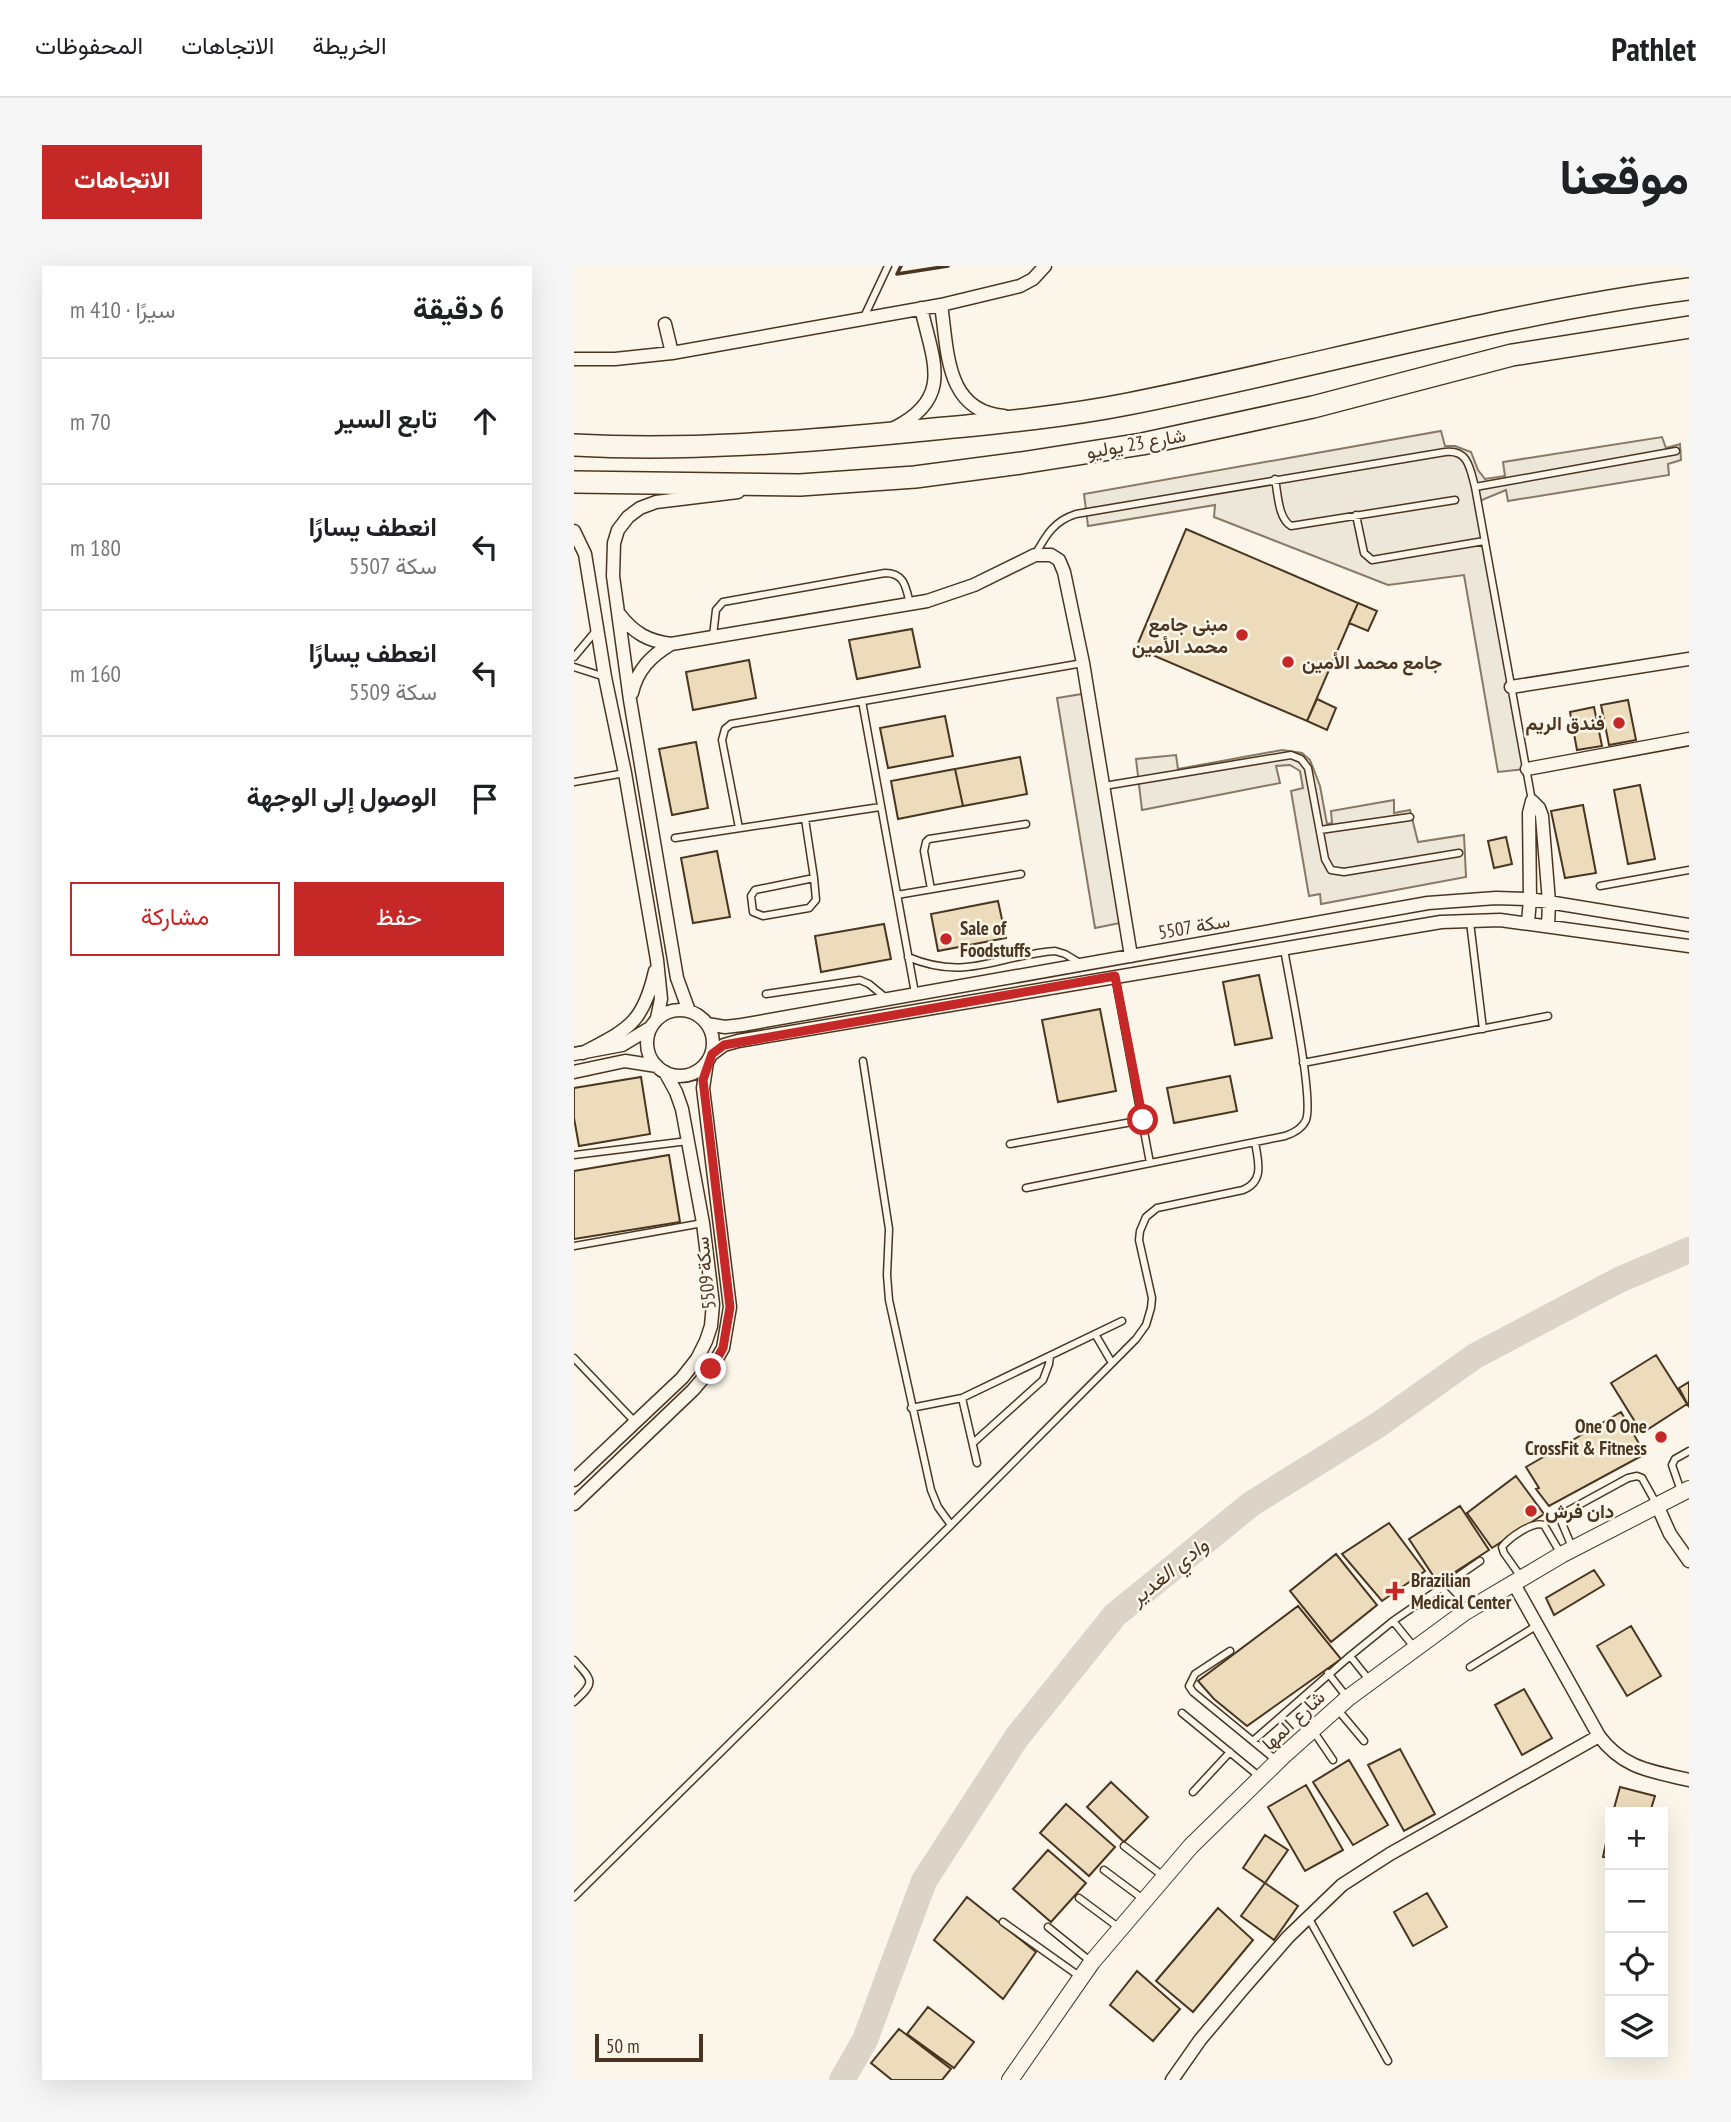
<!DOCTYPE html>
<html lang="ar">
<meta charset="utf-8">
<style>
:root{--surface:#fff;--page:#f6f6f6;--text:#202124;--muted:#757577;--line:#e0e0e0;--accent:#c62828}
body{margin:0;font-family:"PT Sans Narrow",Vazirmatn,sans-serif;background:var(--page);color:var(--text);direction:rtl}
.controls{position:absolute;right:21px;bottom:21px;display:grid;overflow:hidden;border-radius:0px;box-shadow:0 7px 28px #0002}
.controls button{width:63px;height:63px;display:grid;place-items:center;padding:0;border:0;border-bottom:2px solid var(--line);background:var(--surface);color:var(--text);font:35px sans-serif}
.scale{position:absolute;left:21px;bottom:18px;width:108px;box-sizing:border-box;padding-left:7px;border:4px solid #4a3520;border-top:0;font-size:19px;line-height:24px;white-space:nowrap;color:#4a3520;-webkit-text-stroke:5px #fbf6e9;paint-order:stroke}
.stop{position:absolute;width:21px;height:21px;margin:-16px;border:5px solid #c62828;border-radius:50%;background:#fff}
.stop.end{background:#c62828;border-color:#fff;box-shadow:0 2px 7px #0008}
.list{margin:0;padding:0;list-style:none}
h2{display:flex;justify-content:space-between;align-items:center;height:91px;margin:0;padding:0 28px;font-size:30px}
h2 small{font-size:23px;font-weight:400;color:var(--muted)}
.list li{display:grid;grid-template-columns:46px 1fr auto;gap:21px;align-items:center;box-sizing:border-box;height:126px;padding:0 28px;border-top:2px solid var(--line)}
.list b{display:block;font-size:26px;white-space:nowrap}
.list p{margin:0;font-size:23px;white-space:nowrap;color:var(--muted)}
.list em{font-size:23px;font-style:normal;color:var(--muted)}
.actions{display:flex;gap:14px;padding:21px 28px}
.actions a{flex:1;padding:16px 0;border:2px solid var(--accent);border-radius:0px;text-align:center;font-size:24px;color:var(--accent)}
.actions .main{background:var(--accent);color:#fff}
.icon{flex:none;width:38px;height:38px;fill:none;stroke:currentColor;stroke-width:2;stroke-linecap:round;stroke-linejoin:round}
.map{position:relative;flex:none;width:1115px;height:1814px;overflow:hidden;direction:ltr;border-radius:0px}
header{display:flex;align-items:center;gap:42px;box-sizing:border-box;height:98px;padding:0 35px;background:var(--surface);border-bottom:2px solid var(--line)}
header strong{font-size:33px}
nav{display:flex;gap:38px;margin-inline-start:auto;font-size:24px}
.intro{display:flex;align-items:center;justify-content:space-between;box-sizing:border-box;height:168px;padding:0 42px}
h1{margin:0;font-size:49px}
.button{padding:18px 32px;border-radius:0px;background:var(--accent);color:#fff;font-size:24px;font-weight:700}
main{display:flex;gap:42px;padding:0 42px}
aside{flex:1;background:var(--surface);border-radius:0px;box-shadow:0 7px 28px #0002}
.map>svg:first-child{display:block}
</style>
<header>
<strong>Pathlet</strong>
<nav><a>الخريطة</a><a>الاتجاهات</a><a>المحفوظات</a></nav>
</header>
<div class="intro"><h1>موقعنا</h1><a class="button">الاتجاهات</a></div>
<main>
<div class="map">
<svg width="1115" height="1814" viewBox="0 0 1115 1814">
<rect width="100%" height="100%" fill="#fbf6e9"/>
<!-- parking -->
<path fill="#ede7d9" stroke="#887966" stroke-width="2" d="M 867,165 L 871,180 L 881,180 L 897,186 L 904,204 L 911,213 L 931,210 L 929,196 L 1088,171 L 1092,182 L 1106,178 L 1107,194 L 1094,198 L 1095,209 L 934,235 L 932,224 L 903,236 L 953,503 L 924,506 L 890,309 L 814,319 L 640,251 L 641,239 L 514,260 L 510,228 Z
M 508,428 L 546,657 L 521,662 L 483,432 Z
M 708,484 L 728,487 L 736,494 L 746,520 L 753,558 L 758,557 L 757,545 L 820,534 L 820,547 L 836,544 L 844,576 L 890,569 L 892,611 L 747,638 L 746,628 L 735,630 L 717,525 L 729,522 L 726,505 L 716,499 L 702,500 L 706,517 L 568,544 L 562,493 L 602,489 L 604,503 Z"/>
<g fill="none" stroke-linecap="round" stroke-linejoin="round">
<!-- river -->
<path stroke="#dcd4c6" stroke-width="26" d="M 268,1814 L 291,1774 L 350,1615 L 443,1471 L 541,1349 L 677,1238 L 804,1159 L 901,1090 L 1045,1014 L 1115,984"/>
</g>
<!-- building -->
<path fill="#ecdcbc" stroke="#4a3520" stroke-width="2" d="M 612,263 L 784,337 L 733,455 L 562,382 Z
M 784,337 L 803,345 L 794,365 L 775,357 Z
M 338,363 L 346,401 L 283,413 L 275,374 Z
M 175,394 L 182,432 L 119,444 L 112,406 Z
M 743,433 L 762,442 L 753,464 L 733,455 Z
M 1054,434 L 1062,474 L 1035,479 L 1027,439 Z
M 1020,441 L 1028,480 L 1003,484 L 996,446 Z
M 371,450 L 379,490 L 314,502 L 306,462 Z
M 122,476 L 134,542 L 98,549 L 85,483 Z
M 446,491 L 453,528 L 389,540 L 381,503 Z
M 381,503 L 389,540 L 324,553 L 317,515 Z
M 1066,519 L 1081,593 L 1054,598 L 1040,524 Z
M 1009,539 L 1022,607 L 991,612 L 977,545 Z
M 932,571 L 938,598 L 920,602 L 914,575 Z
M 143,585 L 156,651 L 119,657 L 107,592 Z
M 424,635 L 432,672 L 364,685 L 357,648 Z
M 310,658 L 317,693 L 247,706 L 241,670 Z
M 685,709 L 698,772 L 661,779 L 649,716 Z
M 526,743 L 542,825 L 484,836 L 468,754 Z
M 656,810 L 663,845 L 600,857 L 593,822 Z
M 67,811 L 76,868 L 5,880 L 0,852 L 0,822 Z
M 95,889 L 106,956 L 0,973 L 0,905 Z
M 1082,1089 L 1113,1138 L 1068,1167 L 1037,1117 Z
M 1115,1116 L 1115,1141 L 1105,1122 Z
M 1047,1146 L 1071,1188 L 975,1240 L 962,1223 L 965,1222 L 952,1201 Z
M 942,1210 L 970,1248 L 918,1282 L 893,1247 Z
M 886,1240 L 915,1284 L 864,1317 L 835,1273 Z
M 815,1257 L 851,1305 L 808,1335 L 768,1288 Z
M 762,1288 L 803,1339 L 757,1376 L 716,1325 Z
M 1020,1304 L 1030,1319 L 980,1349 L 972,1332 Z
M 724,1340 L 767,1393 L 673,1460 L 640,1433 L 624,1415 Z
M 1057,1360 L 1087,1410 L 1053,1430 L 1023,1380 Z
M 950,1423 L 978,1472 L 948,1489 L 921,1439 Z
M 826,1483 L 861,1548 L 830,1565 L 794,1499 Z
M 775,1494 L 814,1559 L 779,1579 L 739,1516 Z
M 537,1516 L 574,1551 L 550,1576 L 513,1541 Z
M 732,1519 L 769,1584 L 731,1605 L 694,1541 Z
M 1046,1521 L 1081,1530 L 1076,1546 L 1039,1546 Z
M 492,1538 L 541,1581 L 515,1610 L 466,1567 Z
M 1036,1559 L 1036,1592 L 1029,1591 Z
M 691,1569 L 714,1584 L 691,1617 L 669,1602 Z
M 474,1584 L 512,1617 L 477,1656 L 439,1623 Z
M 691,1617 L 724,1640 L 700,1674 L 667,1650 Z
M 853,1627 L 873,1661 L 839,1680 L 820,1646 Z
M 393,1631 L 462,1686 L 429,1733 L 360,1674 Z
M 644,1642 L 679,1674 L 619,1746 L 582,1715 Z
M 563,1705 L 606,1743 L 579,1775 L 536,1739 Z
M 354,1741 L 400,1776 L 380,1802 L 333,1768 Z
M 325,1763 L 377,1803 L 368,1814 L 318,1814 L 297,1797 Z"/>
<g fill="none" stroke-linecap="round" stroke-linejoin="round">
<!-- service casing -->
<g stroke="#4a3520" stroke-width="9">
<path id="service" d="M 290,51 L 314,0
M 701,213 C 704,228 704,252 717,260 L 881,234
M 901,221 L 1102,185
M 782,249 L 790,287 L 798,294 L 910,275
M 461,289 C 472,269 480,255 502,248 L 871,186 C 894,183 896,202 901,221 L 958,535
M 139,370 L 142,344 L 149,336 L 311,307 C 331,307 332,322 336,338
M 0,391 L 21,366
M 0,401 L 31,411
M 288,435 L 341,727
M 0,516 L 51,507
M 530,520 L 717,489 L 727,493 L 734,502 L 751,593 L 757,604 L 770,606 L 885,587
M 231,553 L 240,612
M 165,562 L 148,474 L 151,463 L 157,458 L 509,397
M 746,564 L 836,551
M 101,572 L 306,541
M 240,612 L 242,634 L 235,642 L 189,650 L 179,646 L 177,630 L 181,624 Z
M 1026,620 L 1115,604
M 357,623 L 350,585 L 352,576 L 355,573 L 452,558
M 323,629 L 447,608
M 896,656 L 909,763
M 334,691 C 393,716 424,689 481,685 L 491,688 L 506,697
M 541,710 L 576,897
M 192,728 L 286,714 L 295,718 L 312,732
M 289,795 L 315,963 L 313,1009 L 315,1034 L 357,1224 L 364,1241 L 377,1259
M 729,797 L 974,750
M 436,878 L 569,854
M 0,889 L 114,875
M 452,922 L 711,870 C 720,867 728,863 732,854 C 740,833 715,713 710,683
M 0,980 L 129,957
M 521,1068 L 538,1097
M 0,1092 L 61,1156
M 388,1132 L 403,1197
M 337,1142 L 388,1132 L 548,1055
M 399,1177 L 469,1114 L 475,1098 L 476,1090
M 1107,1225 L 1098,1199 L 1101,1193 L 1115,1185
M 998,1281 L 987,1255 L 990,1247 L 1054,1212 L 1063,1210 L 1068,1212 L 1083,1239
M 947,1311 L 930,1287 L 928,1281 C 935,1272 958,1255 970,1259 L 987,1288
M 867,1322 L 890,1346
M 819,1355 L 840,1381
M 656,1385 L 621,1408 L 615,1420 L 619,1426 L 703,1495
M 776,1390 L 796,1415
M 0,1394 C 19,1415 22,1416 0,1436
M 896,1401 L 962,1360
M 754,1407 L 772,1430
M 764,1444 L 790,1475
M 608,1447 L 686,1511
M 740,1466 L 759,1494
M 680,1474 L 776,1390 L 819,1355 L 906,1295
M 619,1526 L 656,1486
M 550,1580 L 589,1610
M 530,1604 L 569,1633
M 0,1631 L 377,1259 L 562,1073 L 572,1059 L 577,1042 L 578,1032 L 565,974 L 566,965 L 572,951 L 583,942 L 669,924 C 691,915 684,895 681,876
M 505,1632 L 544,1661
M 734,1651 L 814,1795
M 429,1656 L 505,1710
M 474,1661 L 516,1695"/>
</g>
<!-- minor casing -->
<g stroke="#4a3520" stroke-width="15">
<path id="minor" d="M 367,39 C 374,85 371,145 430,150
M 91,58 L 98,87
M 0,93 L 41,93 L 98,87 L 367,39 L 446,20 L 459,13 L 471,0
M 320,162 C 380,132 359,95 347,42
M 0,265 L 11,288 L 31,411 L 51,507 L 83,694 L 87,733 L 83,752
M 46,349 C 60,367 74,375 97,378 L 353,335 L 400,319 L 461,289 L 477,289 L 485,294 L 490,306 L 509,397 L 557,690
M 937,421 L 1115,393
M 58,427 C 63,404 77,390 97,378
M 953,503 L 1115,473
M 958,535 L 965,542 L 968,550 L 975,636 L 974,660
M 954,657 L 956,633 L 955,547 L 958,535
M73 777a33 33 0 1 1 66 0a33 33 0 1 1-66 0Z
M 115,745 L 103,712 L 56,434 L 39,310 L 40,277 L 44,264 L 54,251 L 66,242 L 82,236 L 164,226
M 133,758 L 151,761 L 168,759 L 854,637 L 922,632 L 956,633 L 1115,659
M 9,787 C 54,763 69,758 81,705
M 0,788 L 48,779 L 76,762
M 138,788 L 150,779 L 164,775 L 867,656 L 926,654 L 1115,680
M 0,806 L 51,795 L 83,800
M 0,1214 L 108,1112 L 123,1093 L 132,1075 L 137,1060 L 139,1038 L 129,957 L 108,843 L 102,826 L 91,806
M 0,1238 L 119,1124 L 137,1103 L 149,1082 L 156,1041 L 129,822 L 133,796
M 1083,1239 L 1096,1268 L 1115,1295
M 940,1318 L 1025,1470 C 1050,1503 1077,1505 1115,1514
M 598,1814 L 626,1774 L 668,1724 L 714,1671 L 768,1619 L 816,1588 L 1025,1470"/>
</g>
<!-- tertiary casing -->
<g stroke="#4a3520" stroke-width="18">
<path id="tertiary" d="M 436,1814 L 518,1696 L 617,1580 L 709,1490 L 774,1432 L 891,1346 L 987,1289 L 1115,1223"/>
</g>
<!-- primary casing -->
<g stroke="#4a3520" stroke-width="24">
<path id="primary" d="M 0,179 C 113,185 227,176 340,165 C 411,158 483,152 554,138 C 741,101 925,48 1115,23
M 0,216 L 226,219 L 341,211 L 447,197 L 568,178 L 739,141 L 938,89 L 1115,61"/>
</g>
<!-- service -->
<use href="#service" stroke="#fbf6e9" stroke-width="6"/>
<!-- minor -->
<use href="#minor" stroke="#fbf6e9" stroke-width="12"/>
<!-- tertiary -->
<use href="#tertiary" stroke="#fbf6e9" stroke-width="16"/>
<!-- primary -->
<use href="#primary" stroke="#fbf6e9" stroke-width="21"/>
<!-- wall -->
<path stroke="#4a3520" stroke-width="3.5" d="M 327,0 L 323,8 L 374,0"/>
</g>
<g fill="none" stroke-linecap="round" stroke-linejoin="round">
<!-- route -->
<path stroke="#c62828" stroke-width="9" d="M 137,1103 L 149,1082 L 156,1041 L 129,814 L 138,788 L 150,779 L 541,710 L 569,854"/>
</g>
<!-- markers -->
<g fill="#c62828" stroke="#fbf6e9" stroke-width="2.5">
<circle cx="668" cy="369" r="7"/>
<circle cx="714" cy="396" r="7"/>
<circle cx="1045" cy="457" r="7"/>
<circle cx="372" cy="673" r="7"/>
<circle cx="1087" cy="1171" r="7"/>
<circle cx="957" cy="1245" r="7"/>
<path d="M817.5 1314.5h7v7h7v7h-7v7h-7v-7h-7v-7h7z"/>
</g>
<g text-anchor="middle" dominant-baseline="central" stroke-width="5" stroke-linejoin="round" paint-order="stroke">
<!-- street labels -->
<g font-size="19" fill="#4a3520" stroke="#fbf6e9">
<text transform="translate(562 177) rotate(-10)">شارع 23 يوليو</text>
<text transform="translate(620 660) rotate(-10)">سكة 5507</text>
<text transform="translate(131 1007) rotate(-96)">سكة 5509</text>
<text transform="translate(719 1454) rotate(-43)">شارع المها</text>
</g>
<!-- poi labels -->
<g font-size="19" font-weight="bold" fill="#4a3520" stroke="#fbf6e9" text-anchor="start">
<text x="654" y="358" text-anchor="end">مبنى جامع<tspan x="654" dy="22">محمد الأمين</tspan></text>
<text x="728" y="396">جامع محمد الأمين</text>
<text x="1031" y="457" text-anchor="end">فندق الريم</text>
<text x="386" y="662">Sale of<tspan x="386" dy="22">Foodstuffs</tspan></text>
<text x="1073" y="1160" text-anchor="end">One O One<tspan x="1073" dy="22">CrossFit &amp; Fitness</tspan></text>
<text x="971" y="1245">دان فرش</text>
<text x="837" y="1314">Brazilian<tspan x="837" dy="22">Medical Center</tspan></text>
</g>
<!-- water labels -->
<g font-size="21" font-style="italic" fill="#4a3520" stroke="#fbf6e9">
<text transform="translate(595 1305) rotate(-39)">وادي الغدير</text>
</g>
</g>
</svg>
<div class="controls">
<button>+</button>
<button>−</button>
<button><svg class="icon" aria-label="locate" viewBox="0 0 24 24"><circle cx="12" cy="12" r="6"/><path d="M12 2v4M12 18v4M2 12h4M18 12h4"/></svg></button>
<button><svg class="icon" aria-label="layers" viewBox="0 0 24 24"><path d="M12 4l9 5-9 5-9-5zM3 14l9 5 9-5"/></svg></button>
</div>
<div class="scale">50 m</div>
<div class="stop" style="left:569px;top:854px"></div>
<div class="stop end" style="left:137px;top:1103px"></div>
</div>
<aside>
<h2>6 دقيقة<small>سيرًا · 410 m</small></h2>
<ul class="list">
<li><svg class="icon" aria-label="ahead" viewBox="0 0 24 24"><path d="M12 20V5M6 11l6-6 6 6"/></svg><div><b>تابع السير</b></div><em>70 m</em></li>
<li><svg class="icon" aria-label="left" viewBox="0 0 24 24"><path d="M17 20v-9H6M10 6l-5 5 5 5"/></svg><div><b>انعطف يسارًا</b><p>سكة 5507</p></div><em>180 m</em></li>
<li><svg class="icon" aria-label="left" viewBox="0 0 24 24"><path d="M17 20v-9H6M10 6l-5 5 5 5"/></svg><div><b>انعطف يسارًا</b><p>سكة 5509</p></div><em>160 m</em></li>
<li><svg class="icon" aria-label="arrive" viewBox="0 0 24 24"><path d="M6 21V4h12l-3 4 3 4H6"/></svg><div><b>الوصول إلى الوجهة</b></div></li>
</ul>
<div class="actions"><a class="main">حفظ</a><a>مشاركة</a></div>
</aside>
</main>
